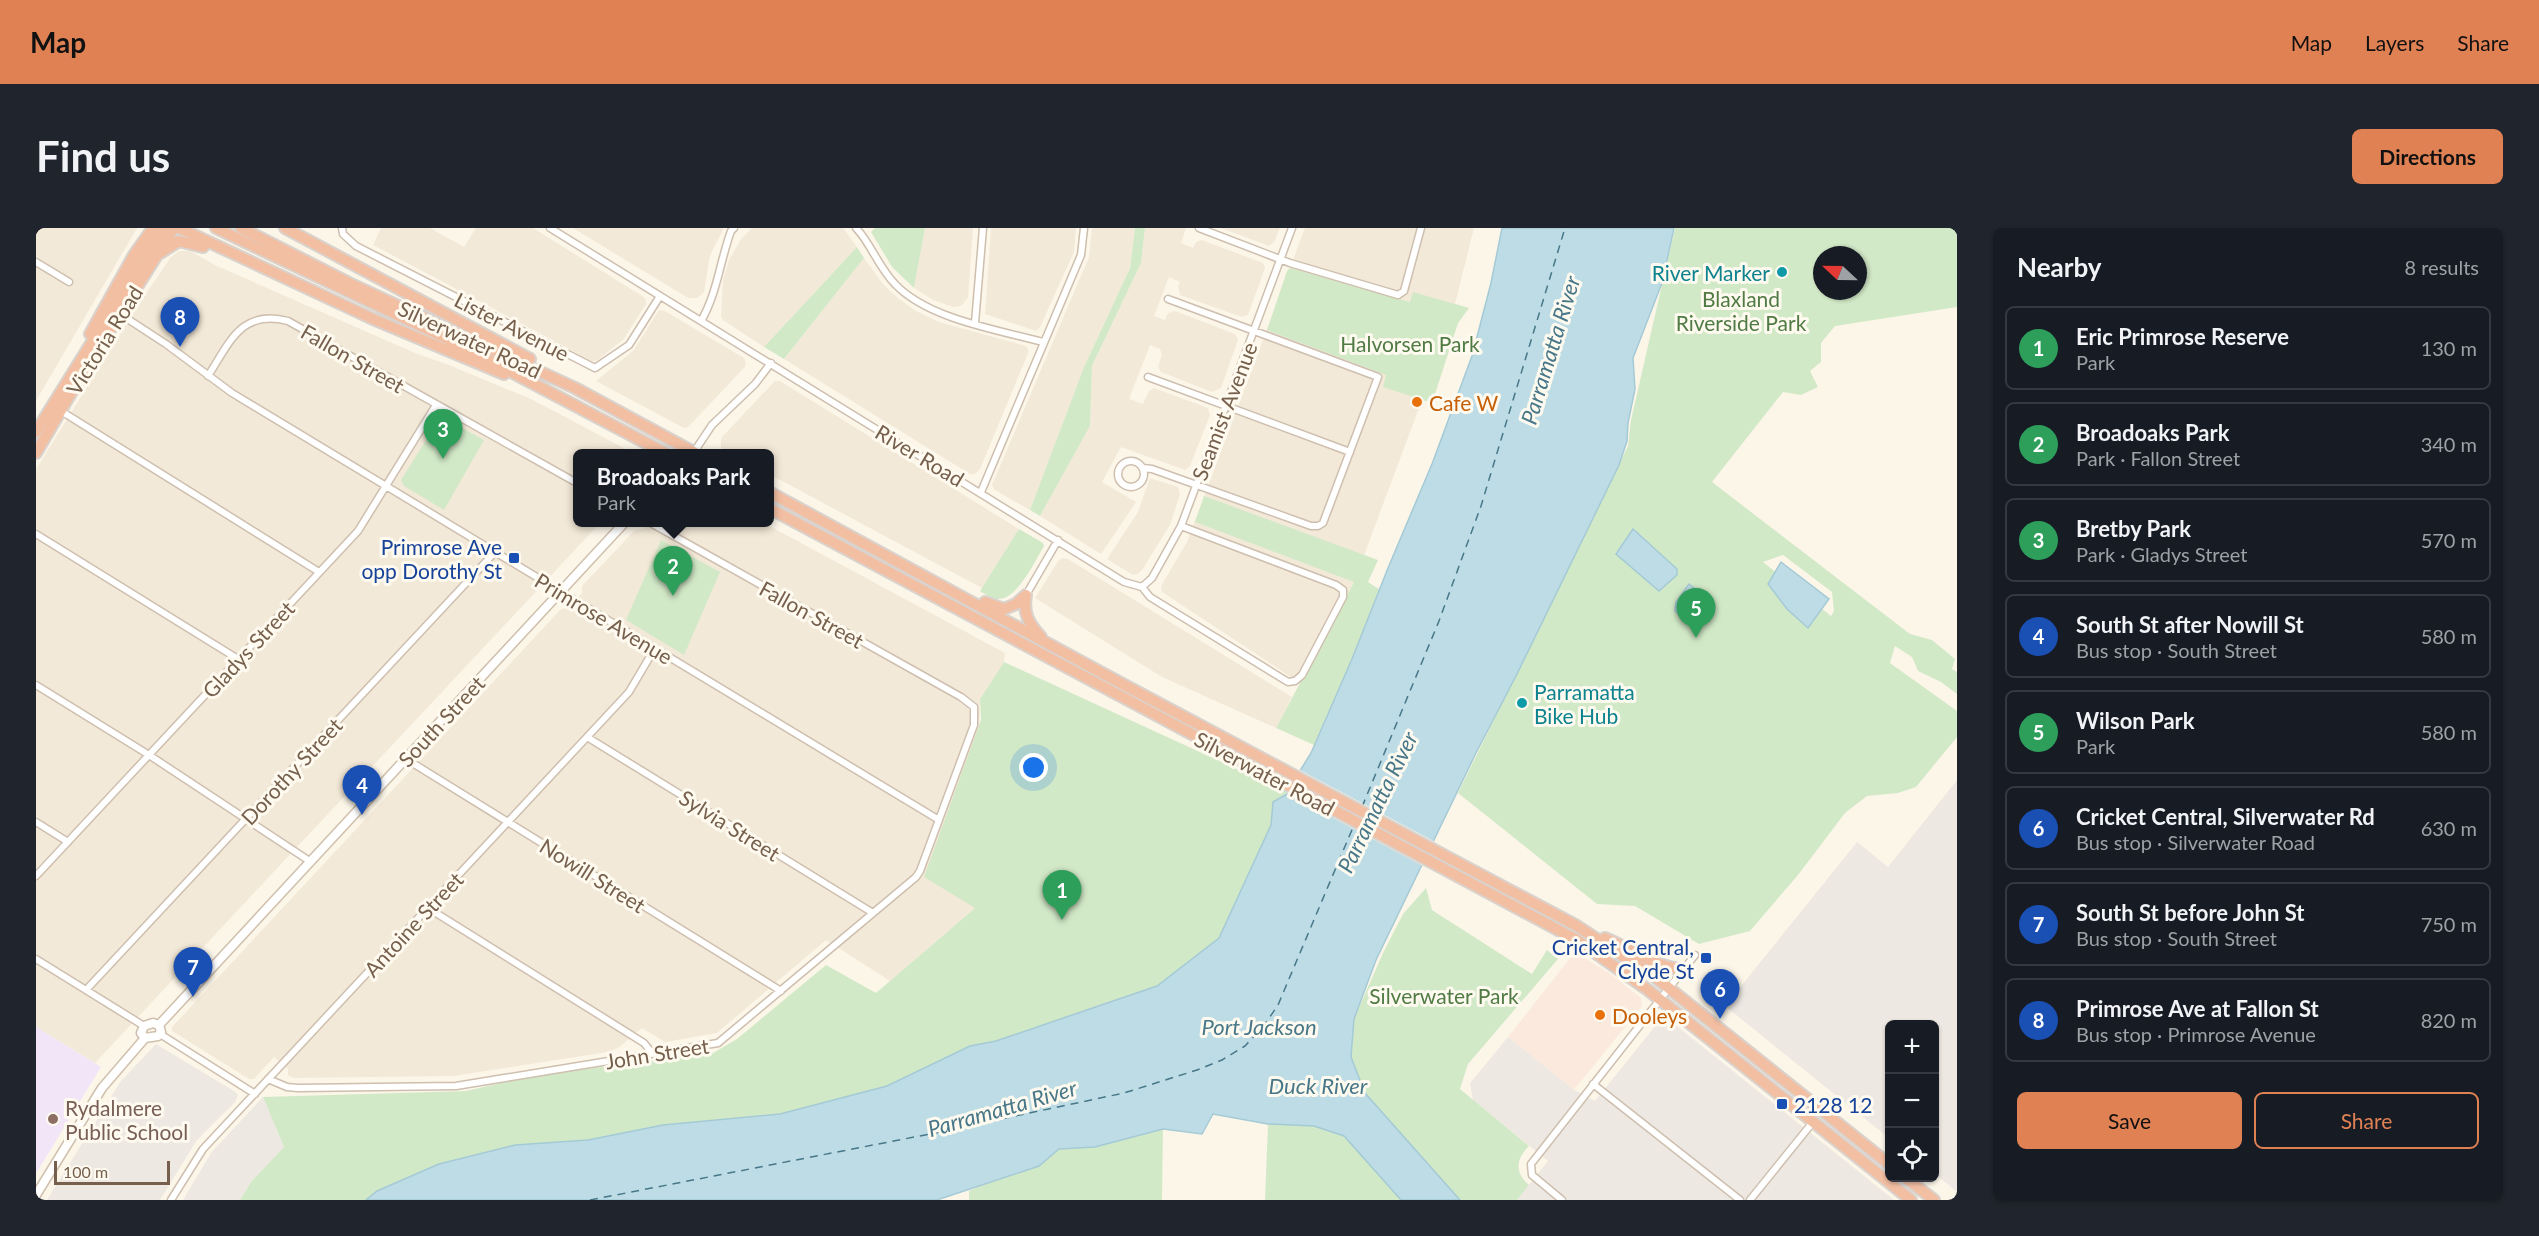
<!DOCTYPE html>
<meta charset="utf-8">
<style>
:root{--surface:#171b24;--page:#20242c;--text:#f1f3f6;--muted:#9ea1a6;--line:#363941;--accent:#e08154}
body{margin:0;font-family:Lato,sans-serif;background:var(--page);color:var(--text)}
.controls{position:absolute;right:18px;bottom:18px;display:grid;overflow:hidden;border-radius:9px;box-shadow:0 2px 4px #0004}
.controls button{width:54px;height:54px;display:grid;place-items:center;padding:0;border:0;border-bottom:2px solid var(--line);background:var(--surface);color:var(--text);font:30px sans-serif}
.compass{position:absolute;left:1777px;top:18px;width:54px;height:54px;border-radius:50%;background:var(--surface);box-shadow:0 2px 4px #0004;rotate:292deg}
.scale{position:absolute;left:18px;bottom:15px;width:116px;box-sizing:border-box;padding-left:6px;border:3px solid #76604d;border-top:0;font-size:16px;line-height:21px;white-space:nowrap;color:#76604d;-webkit-text-stroke:4px #fefaef;paint-order:stroke}
.you{position:absolute;left:998px;top:540px;width:21px;height:21px;margin:-15px;border:4px solid #fff;border-radius:50%;background:#1a73e8;box-shadow:0 0 0 9px #1a73e833}
.badge{display:grid;place-items:center;width:39px;height:39px;border-radius:50%;background:var(--accent);color:#fff;font-size:20px;font-weight:700}
.pin{position:absolute;translate:-50% -50px;filter:drop-shadow(0 2px 3px #0008)}
.pin::after{content:'';position:absolute;top:32px;width:21px;height:18px;background:inherit;clip-path:polygon(0 0,100% 0,50% 100%)}
.popup{position:absolute;left:537px;top:221px;width:201px;height:78px;box-sizing:border-box;display:grid;place-content:center;border-radius:9px;background:var(--surface);filter:drop-shadow(0 2px 4px #0005);font-size:20px;white-space:nowrap;color:var(--muted)}
.popup b{font-size:22px;color:var(--text)}
.popup::after{content:'';position:absolute;left:50%;top:100%;margin-left:-12px;border:12px solid transparent;border-top-color:var(--surface)}
.list{margin:0;padding:0;list-style:none}
h2{display:flex;justify-content:space-between;align-items:center;height:78px;margin:0;padding:0 24px;font-size:26px}
h2 small{font-size:20px;font-weight:400;color:var(--muted)}
.list li{display:grid;grid-template-columns:39px 1fr auto;gap:18px;align-items:center;box-sizing:border-box;height:84px;margin:0 12px 12px;padding:0 12px;border:2px solid var(--line);border-radius:9px}
.list b{display:block;font-size:22px;white-space:nowrap}
.list p{margin:0;font-size:20px;white-space:nowrap;color:var(--muted)}
.list em{font-size:20px;font-style:normal;color:var(--muted)}
.actions{display:flex;gap:12px;padding:18px 24px}
.actions a{flex:1;padding:14px 0;border:2px solid var(--accent);border-radius:9px;text-align:center;font-size:21px;color:var(--accent)}
.actions .main{background:var(--accent);color:#111}
.icon{flex:none;width:33px;height:33px;fill:none;stroke:currentColor;stroke-width:2;stroke-linecap:round;stroke-linejoin:round}
.map{position:relative;flex:none;width:1921px;height:972px;overflow:hidden;border-radius:9px}
header{display:flex;align-items:center;gap:36px;box-sizing:border-box;height:84px;padding:0 30px;background:var(--accent);color:#111}
header strong{font-size:28px}
nav{display:flex;gap:33px;margin-inline-start:auto;font-size:21px}
.intro{display:flex;align-items:center;justify-content:space-between;box-sizing:border-box;height:144px;padding:0 36px}
h1{margin:0;font-size:42px}
.button{padding:15px 27px;border-radius:9px;background:var(--accent);color:#111;font-size:21px;font-weight:700}
main{display:flex;gap:36px;padding:0 36px}
aside{flex:1;background:var(--surface);border-radius:9px;box-shadow:0 2px 4px #0004}
.map>svg:first-child{display:block}
</style>
<header>
<strong>Map</strong>
<nav><a>Map</a><a>Layers</a><a>Share</a></nav>
</header>
<div class="intro"><h1>Find us</h1><a class="button">Directions</a></div>
<main>
<div class="map">
<svg width="1921" height="972" viewBox="0 0 1921 972">
<rect width="100%" height="100%" fill="#fcf6e9"/>
<!-- residential -->
<path fill="#f3e9d8" d="M 0,0 L 101,0 L 0,173 Z
M 345,0 L 394,0 L 428,19 L 440,0 L 497,0 L 603,66 L 609,70 L 610,76 L 587,112 L 560,133 L 556,133 L 337,17 Z
M 537,0 L 687,0 L 687,2 L 674,27 L 668,64 L 661,70 L 652,70 Z
M 716,0 L 807,0 L 821,19 L 728,119 L 687,92 L 685,88 L 687,52 L 693,32 L 705,11 Z
M 889,0 L 937,0 L 932,70 L 925,78 L 917,79 L 897,72 L 878,60 Z
M 955,0 L 1040,0 L 1038,24 L 1004,99 L 1000,103 L 949,86 Z
M 1056,0 L 1099,0 L 1094,40 L 1048,139 L 994,282 L 959,262 L 956,257 L 1053,29 Z
M 1109,0 L 1150,0 L 1145,15 L 1157,20 L 1160,14 L 1166,12 L 1227,35 L 1229,40 L 1212,87 L 1206,89 L 1144,67 L 1142,59 L 1144,54 L 1133,49 L 1118,88 L 1129,92 L 1132,85 L 1139,83 L 1199,106 L 1202,112 L 1185,160 L 1176,164 L 1125,144 L 1122,138 L 1126,127 L 1124,121 L 1114,117 L 1093,171 L 1107,176 L 1113,163 L 1118,160 L 1172,180 L 1174,187 L 1154,238 L 1149,242 L 1085,219 L 1066,254 L 1100,274 L 1065,326 L 1004,288 L 1054,198 L 1056,138 L 1105,35 Z
M 1185,0 L 1244,0 L 1238,14 L 1233,18 Z
M 1269,0 L 1438,0 L 1419,76 L 1433,80 L 1422,95 L 1396,175 L 1386,172 L 1318,354 L 1264,455 L 1126,364 L 1125,358 L 1151,314 Z
M 143,23 L 154,23 L 179,37 L 379,125 L 413,137 L 497,172 L 597,225 L 541,226 L 541,294 L 564,295 L 59,835 L 0,799 L 0,241 L 101,79 L 135,29 Z
M 828,30 L 847,56 L 863,71 L 880,83 L 903,94 L 990,118 L 993,123 L 944,241 L 939,246 L 934,246 L 748,131 Z
M 623,82 L 629,83 L 708,130 L 710,135 L 709,139 L 652,199 L 648,200 L 560,153 L 598,122 Z
M 739,153 L 744,153 L 983,301 L 946,360 L 733,246 L 733,226 L 694,225 L 685,220 L 685,210 Z
M 1114,250 L 1142,259 L 1144,266 L 1134,297 L 1106,342 L 1102,346 L 1097,347 L 1071,331 L 1102,284 Z
M 613,295 L 728,295 L 969,425 L 968,434 L 944,471 L 940,679 L 854,753 L 790,712 L 681,805 L 629,814 L 606,800 L 582,820 L 572,824 L 417,848 L 258,850 L 252,847 L 252,841 L 238,829 L 218,851 L 213,851 L 136,803 L 136,799 L 524,382 L 532,379 L 546,365 L 546,358 L 599,302 L 607,301 Z
M 1027,330 L 1032,331 L 1256,469 L 1240,500 L 1126,449 L 999,370 L 1023,332 Z"/>
<!-- commercial -->
<path fill="#fbe9dd" d="M 1539,724 L 1576,747 L 1605,770 L 1606,778 L 1538,862 L 1472,809 Z"/>
<!-- industrial -->
<path fill="#ede8e2" d="M 1921,552 L 1921,964 L 1899,946 L 1898,796 L 1854,796 L 1853,910 L 1689,778 L 1821,614 L 1852,639 Z
M 1632,791 L 1858,972 L 1481,972 L 1512,933 L 1437,872 L 1434,855 L 1472,809 L 1538,862 L 1559,873 L 1624,792 Z
M 120,816 L 198,863 L 202,867 L 199,874 L 161,912 L 124,972 L 11,972 L 85,853 Z
M 227,869 L 248,919 L 215,954 L 204,972 L 147,972 L 175,925 Z"/>
<!-- education -->
<path fill="#f3e5f8" d="M 0,799 L 65,839 L 1,944 L 0,943 Z"/>
<!-- green -->
<path fill="#d2e9c7" fill-rule="evenodd" d="M 839,0 L 889,0 L 878,60 L 856,39 L 835,4 Z
M 1099,0 L 1109,0 L 1105,35 L 1056,138 L 1054,198 L 1004,288 L 994,282 L 1048,139 L 1094,40 Z
M 1639,0 L 1921,0 L 1921,79 L 1799,98 L 1785,115 L 1785,134 L 1774,143 L 1782,159 L 1765,167 L 1747,164 L 1676,254 L 1874,406 L 1896,412 L 1919,431 L 1916,441 L 1921,444 L 1921,466 L 1905,454 L 1882,443 L 1876,429 L 1859,418 L 1854,435 L 1921,483 L 1921,509 L 1880,559 L 1862,565 L 1831,568 L 1809,585 L 1762,647 L 1714,703 L 1663,716 L 1599,678 L 1561,676 L 1422,565 L 1592,218 L 1595,192 ZM 1786,27 L 1822,27 L 1822,63 L 1786,63 ZM 1747,327 L 1796,364 L 1798,383 L 1795,388 L 1727,334 Z
M 821,19 L 828,30 L 748,131 L 728,119 Z
M 1254,40 L 1374,74 L 1377,64 L 1433,80 L 1422,95 L 1396,175 L 1347,159 L 1350,147 L 1231,102 L 1251,43 Z
M 404,190 L 410,191 L 448,212 L 408,282 L 368,258 L 365,252 Z
M 1168,268 L 1342,332 L 1332,354 L 1343,361 L 1316,431 L 1278,517 L 1240,500 L 1318,354 L 1159,294 Z
M 983,301 L 1007,315 L 1008,318 C 999,333 981,372 962,371 C 956,371 949,366 944,363 Z
M 625,312 L 684,344 L 648,427 L 590,392 Z
M 968,434 L 1253,565 L 1237,578 L 1235,597 L 1183,710 L 1121,758 L 960,813 L 934,818 L 851,858 L 744,886 L 627,897 L 552,912 L 479,917 L 341,963 L 330,972 L 204,972 L 215,954 L 248,919 L 227,869 L 430,863 L 501,847 L 677,825 L 701,811 L 790,737 L 840,765 L 939,680 L 888,649 L 945,492 L 944,471 Z
M 1390,660 L 1396,682 L 1496,746 L 1511,722 L 1522,731 L 1432,836 L 1424,861 L 1493,918 C 1480,931 1478,944 1493,957 L 1481,972 L 1424,972 L 1329,865 L 1315,829 L 1318,791 L 1347,725 L 1367,686 Z
M 1232,896 L 1278,898 L 1308,908 L 1365,972 L 1229,972 Z
M 1127,901 L 1126,972 L 933,972 L 933,963 L 1023,921 L 1059,919 Z"/>
<!-- water -->
<path fill="#bedce5" stroke="#a4cad6" stroke-width="1.5" d="M 1466,0 L 1638,0 L 1626,55 L 1597,130 L 1599,161 L 1592,195 L 1591,213 L 1583,237 L 1481,446 L 1440,525 L 1340,732 L 1318,791 L 1315,829 L 1329,865 L 1424,972 L 1365,972 L 1308,908 L 1278,898 L 1232,896 L 1177,886 L 1166,906 L 1127,901 L 1059,919 L 1023,921 L 1003,938 L 901,972 L 330,972 L 341,963 L 403,936 L 479,917 L 552,912 L 627,897 L 744,886 L 851,858 L 934,818 L 960,813 L 1121,758 L 1183,710 L 1235,597 L 1237,574 L 1253,565 L 1257,554 L 1275,525 L 1316,431 L 1352,340 L 1396,236 L 1436,128 L 1455,55 Z
M 1597,301 L 1641,341 L 1641,347 L 1623,363 L 1580,326 Z
M 1745,334 L 1793,371 L 1772,400 L 1751,381 L 1732,356 Z
M 1653,356 L 1678,375 L 1656,397 L 1639,383 L 1640,374 Z"/>
<!-- pier -->
<path fill="#fcf6e9" d="M 1262,541 L 1401,615 L 1389,639 L 1249,564 Z"/>
<g fill="none" stroke-linecap="round" stroke-linejoin="round">
<!-- ferry -->
<path stroke="#477788" stroke-width="1.5" stroke-dasharray="8 6" stroke-linecap="butt" d="M 1326,579 L 1403,393 L 1445,278 L 1529,0
M 554,972 L 899,905 L 1088,865 L 1161,842 L 1186,832 L 1209,818 L 1227,799 L 1242,777 L 1318,597"/>
<!-- street casing -->
<g stroke="#cebfaf" stroke-width="9">
<path id="street" d="M 306,0 L 307,6 L 320,18 L 559,140 L 593,117 L 624,68
M 514,0 L 1088,354 L 1106,359 L 1114,369 L 1252,454 L 1259,453 L 1266,447 L 1307,369 L 1307,362 L 1300,357 L 1145,298
M 820,0 C 834,14 843,40 859,56 C 892,91 962,102 1007,114
M 1163,0 L 1254,35 L 1362,67 L 1368,63 L 1385,0
M 0,34 L 33,54
M 84,86 L 130,116 L 196,165 L 903,592
M 665,93 C 681,66 684,33 695,3 L 698,0
M 939,95 L 947,0
M 172,148 C 194,114 205,81 252,93 L 541,255
M 1112,149 L 1314,224
M 25,183 L 283,344
M 658,224 L 676,197 L 719,156 L 735,135
M1082 246a13 13 0 1 1 26 0a13 13 0 1 1-26 0Z
M 1107,240 L 1116,241 L 1275,298 L 1282,298 L 1287,295 L 1342,149 L 1132,71
M 945,264 L 1045,27 L 1048,0
M 0,306 L 202,431
M 1106,359 L 1116,350 L 1145,298 L 1256,0
M 990,367 L 1022,312
M 0,457 L 113,527 L 275,634
M 551,509 L 837,685
M 370,531 L 745,763
M 0,594 L 32,614
M 0,648 L 322,303 L 400,177
M 392,680 L 608,815 L 616,825
M 0,731 L 108,798
M 50,762 L 459,324
M 124,806 L 219,866
M 232,851 L 251,859 L 262,860 L 420,858 L 682,815 L 880,649 L 884,643 L 938,497 L 938,479 L 925,469 L 613,294
M 1557,856 L 1704,972
M 135,972 L 167,921 L 593,464 L 619,420
M 1526,972 L 1496,947 L 1495,936 L 1659,727
M 1714,972 L 1777,894"/>
</g>
<!-- secondary casing -->
<g stroke="#d0c0ad" stroke-width="11">
<path id="secondary" d="M 123,797 L 589,294
M 109,810 L 105,805 L 108,798 L 117,795 L 123,797
M 109,810 L 122,808 L 125,804 L 123,797
M 0,967 L 66,860 L 109,810"/>
</g>
<!-- highway casing -->
<g stroke="#d9d2cd" stroke-width="14">
<path id="highway" d="M 143,0 L 337,91 L 468,146
M 180,0 L 424,117 L 631,226
M 205,0 L 313,55 L 539,160 L 661,226
M 249,0 L 494,131
M 124,25 L 143,13 L 167,19
M 54,106 L 98,27 L 117,0
M 0,204 L 127,0
M 0,225 L 45,148 L 138,0
M 733,264 L 1077,451 L 1541,698 L 1619,749 L 1854,937
M 733,280 L 1541,712 L 1612,762 L 1875,972
M 990,367 C 987,385 992,395 1005,409
M 949,374 L 968,381 L 980,376 L 990,367
M 1569,710 C 1595,721 1618,739 1647,741
M 1870,950 L 1898,972"/>
</g>
<!-- street -->
<use href="#street" stroke="#fff" stroke-width="6"/>
<!-- secondary -->
<use href="#secondary" stroke="#fff" stroke-width="8"/>
<!-- highway -->
<use href="#highway" stroke="#f3bfa3" stroke-width="10"/>
</g>
<!-- markers -->
<g fill="#0f9aa8" stroke="#fefaef" stroke-width="2">
<circle cx="1746" cy="44" r="6"/>
<circle cx="1486" cy="475" r="6"/>
</g>
<g fill="#e8710a" stroke="#fefaef" stroke-width="2">
<circle cx="1381" cy="174" r="6"/>
<circle cx="1564" cy="787" r="6"/>
</g>
<g fill="#1a4fb4" stroke="#fefaef" stroke-width="2">
<rect x="472" y="324" width="12" height="12" rx="3"/>
<rect x="1664" y="724" width="12" height="12" rx="3"/>
<rect x="1740" y="870" width="12" height="12" rx="3"/>
</g>
<circle fill="#8d6e63" stroke="#fefaef" stroke-width="2" cx="17" cy="891" r="6"/>
<g text-anchor="middle" dominant-baseline="central" stroke-width="6" stroke-linejoin="round" paint-order="stroke">
<!-- culture labels -->
<g font-size="21" fill="#0d838f" stroke="#fefaef" text-anchor="end">
<text x="1734" y="44">River Marker</text>
<text x="1498" y="463" text-anchor="start">Parramatta<tspan x="1498" dy="24">Bike Hub</tspan></text>
</g>
<!-- park labels -->
<g font-size="21" fill="#507b45" stroke="#fefaef">
<text x="1705" y="70">Blaxland<tspan x="1705" dy="24">Riverside Park</tspan></text>
<text x="1374" y="115">Halvorsen Park</text>
<text x="1408" y="767">Silverwater Park</text>
</g>
<!-- street labels -->
<g font-size="21" fill="#76604d" stroke="#fefaef">
<text transform="translate(476 98) rotate(27)">Lister Avenue</text>
<text transform="translate(434 111) rotate(25)">Silverwater Road</text>
<text transform="translate(68 112) rotate(-58)">Victoria Road</text>
<text transform="translate(317 130) rotate(30)">Fallon Street</text>
<text transform="translate(1188 183) rotate(-69)">Seamist Avenue</text>
<text transform="translate(884 227) rotate(31)">River Road</text>
<text transform="translate(776 386) rotate(29)">Fallon Street</text>
<text transform="translate(568 390) rotate(31)">Primrose Avenue</text>
<text transform="translate(212 421) rotate(-47)">Gladys Street</text>
<text transform="translate(405 493) rotate(-47)">South Street</text>
<text transform="translate(255 543) rotate(-47)">Dorothy Street</text>
<text transform="translate(1229 545) rotate(28)">Silverwater Road</text>
<text transform="translate(694 597) rotate(32)">Sylvia Street</text>
<text transform="translate(557 647) rotate(32)">Nowill Street</text>
<text transform="translate(377 696) rotate(-47)">Antoine Street</text>
<text transform="translate(621 825) rotate(-9)">John Street</text>
</g>
<!-- food labels -->
<g font-size="21" fill="#c56008" stroke="#fefaef" text-anchor="start">
<text x="1393" y="174">Cafe W</text>
<text x="1576" y="787">Dooleys</text>
</g>
<!-- transit labels -->
<g font-size="21" fill="#164399" stroke="#fefaef" text-anchor="end">
<text x="466" y="318">Primrose Ave<tspan x="466" dy="24">opp Dorothy St</tspan></text>
<text x="1658" y="718">Cricket Central,<tspan x="1658" dy="24">Clyde St</tspan></text>
<text x="1758" y="876" text-anchor="start">2128 12</text>
</g>
<!-- education labels -->
<g font-size="21" fill="#785e54" stroke="#fefaef" text-anchor="start">
<text x="29" y="879">Rydalmere<tspan x="29" dy="24">Public School</tspan></text>
</g>
<!-- water labels -->
<g font-size="22" font-style="italic" fill="#477788" stroke="#fefaef">
<text transform="translate(1514 122) rotate(-73)">Parramatta River</text>
<text transform="translate(1341 574) rotate(-64)">Parramatta River</text>
<text x="1223" y="798">Port Jackson</text>
<text x="1282" y="857">Duck River</text>
<text transform="translate(966 880) rotate(-16)">Parramatta River</text>
</g>
</g>
</svg>
<div class="controls">
<button>+</button>
<button>−</button>
<button><svg class="icon" aria-label="locate" viewBox="0 0 24 24"><circle cx="12" cy="12" r="6"/><path d="M12 2v4M12 18v4M2 12h4M18 12h4"/></svg></button>
</div>
<svg class="compass" viewBox="-18 -18 36 36"><path d="M0-13l5 13h-10z" fill="#e53935"/><path d="M0 13l5-13h-10z" fill="#9ea1a6"/></svg>
<div class="scale">100 m</div>
<div class="you"></div>
<div class="pin badge" style="left:1026px;top:692px;background:#2e9e5b">1</div>
<div class="pin badge" style="left:637px;top:368px;background:#2e9e5b">2</div>
<div class="popup"><b>Broadoaks Park</b>Park</div>
<div class="pin badge" style="left:407px;top:231px;background:#2e9e5b">3</div>
<div class="pin badge" style="left:326px;top:587px;background:#1a4fb4">4</div>
<div class="pin badge" style="left:1660px;top:410px;background:#2e9e5b">5</div>
<div class="pin badge" style="left:1684px;top:791px;background:#1a4fb4">6</div>
<div class="pin badge" style="left:157px;top:769px;background:#1a4fb4">7</div>
<div class="pin badge" style="left:144px;top:119px;background:#1a4fb4">8</div>
</div>
<aside>
<h2>Nearby<small>8 results</small></h2>
<ul class="list">
<li><span class="badge" style="background:#2e9e5b">1</span><div><b>Eric Primrose Reserve</b><p>Park</p></div><em>130 m</em></li>
<li><span class="badge" style="background:#2e9e5b">2</span><div><b>Broadoaks Park</b><p>Park · Fallon Street</p></div><em>340 m</em></li>
<li><span class="badge" style="background:#2e9e5b">3</span><div><b>Bretby Park</b><p>Park · Gladys Street</p></div><em>570 m</em></li>
<li><span class="badge" style="background:#1a4fb4">4</span><div><b>South St after Nowill St</b><p>Bus stop · South Street</p></div><em>580 m</em></li>
<li><span class="badge" style="background:#2e9e5b">5</span><div><b>Wilson Park</b><p>Park</p></div><em>580 m</em></li>
<li><span class="badge" style="background:#1a4fb4">6</span><div><b>Cricket Central, Silverwater Rd</b><p>Bus stop · Silverwater Road</p></div><em>630 m</em></li>
<li><span class="badge" style="background:#1a4fb4">7</span><div><b>South St before John St</b><p>Bus stop · South Street</p></div><em>750 m</em></li>
<li><span class="badge" style="background:#1a4fb4">8</span><div><b>Primrose Ave at Fallon St</b><p>Bus stop · Primrose Avenue</p></div><em>820 m</em></li>
</ul>
<div class="actions"><a class="main">Save</a><a>Share</a></div>
</aside>
</main>
